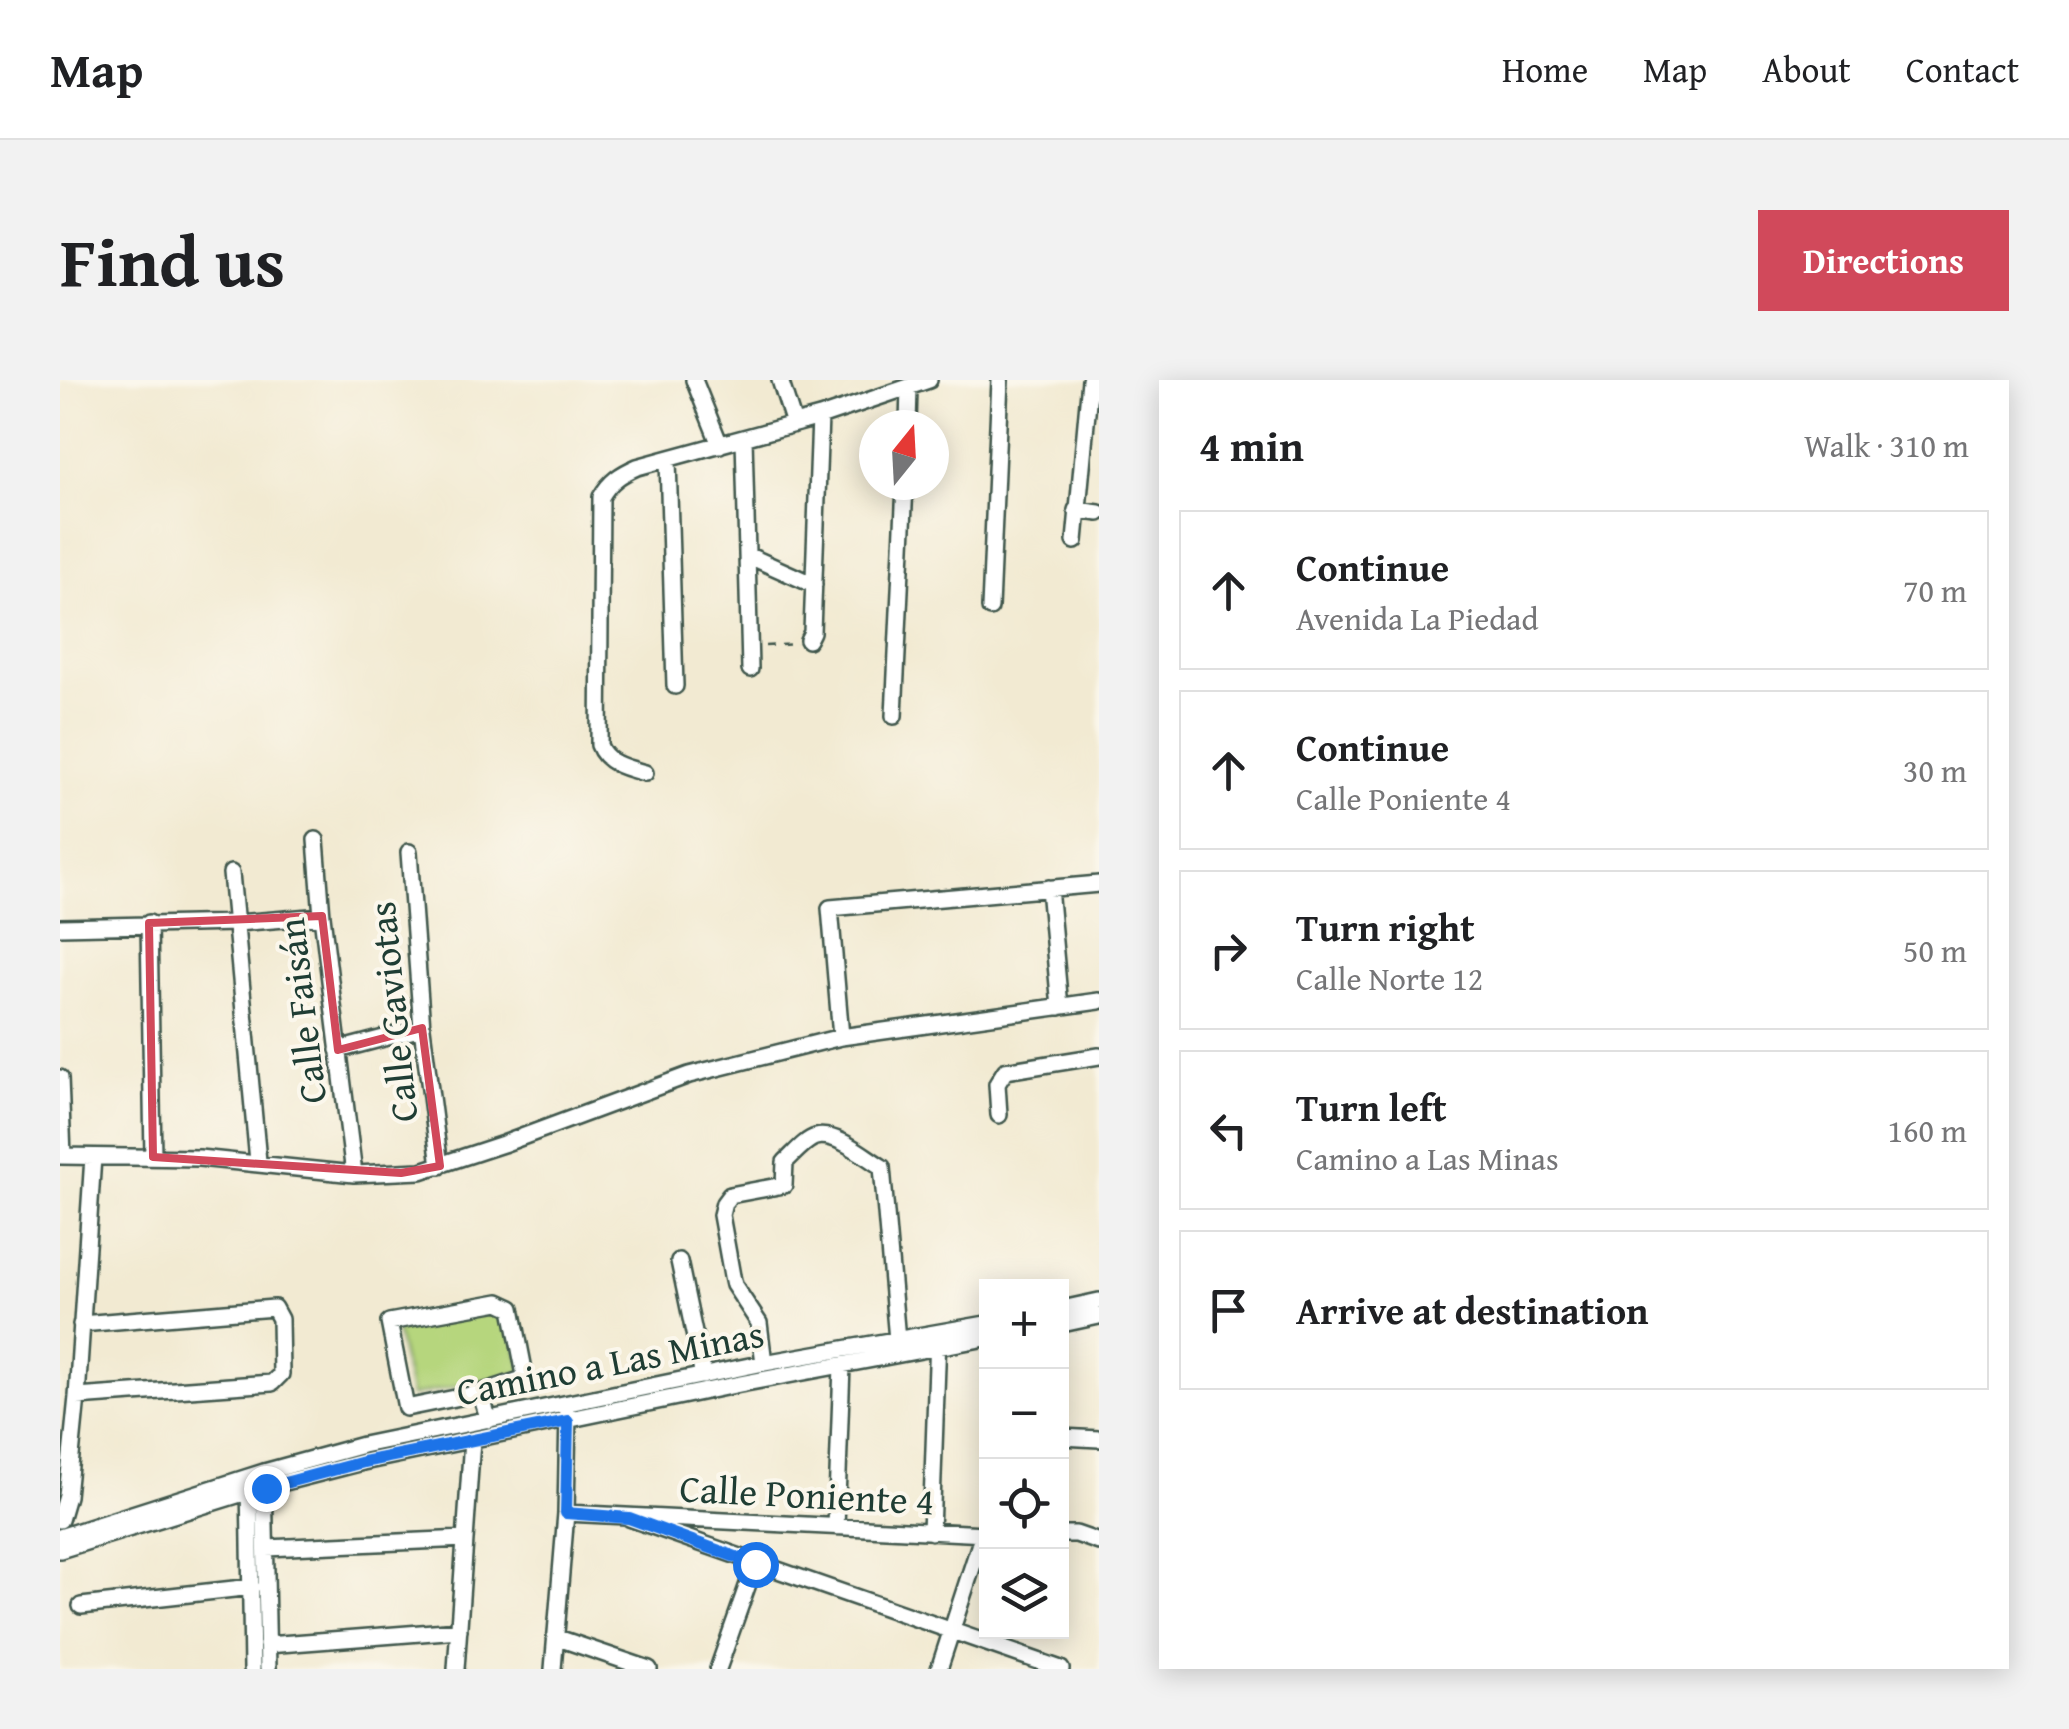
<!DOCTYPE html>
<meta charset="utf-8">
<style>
:root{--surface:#fff;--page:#f2f2f2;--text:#202124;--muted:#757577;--line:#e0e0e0;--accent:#d1495b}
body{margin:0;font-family:"Gentium Book Plus",serif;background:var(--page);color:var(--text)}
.controls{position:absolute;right:30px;bottom:30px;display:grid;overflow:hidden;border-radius:0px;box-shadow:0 5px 25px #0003}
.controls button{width:90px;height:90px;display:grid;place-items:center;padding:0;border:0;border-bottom:2px solid var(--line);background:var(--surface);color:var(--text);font:50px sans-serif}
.compass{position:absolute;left:799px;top:30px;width:90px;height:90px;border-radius:50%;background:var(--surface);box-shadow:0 5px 25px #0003;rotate:18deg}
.stop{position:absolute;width:30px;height:30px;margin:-22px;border:8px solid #1a73e8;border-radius:50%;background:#fff}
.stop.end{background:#1a73e8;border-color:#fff;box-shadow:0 2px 10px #0008}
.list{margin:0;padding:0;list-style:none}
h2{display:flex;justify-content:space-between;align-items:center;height:130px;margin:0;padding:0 40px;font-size:42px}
h2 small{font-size:32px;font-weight:400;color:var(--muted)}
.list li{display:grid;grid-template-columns:65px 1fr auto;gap:30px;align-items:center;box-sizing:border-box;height:160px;margin:0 20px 20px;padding:0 20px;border:2px solid var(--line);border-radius:0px}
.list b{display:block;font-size:38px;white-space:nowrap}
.list p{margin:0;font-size:32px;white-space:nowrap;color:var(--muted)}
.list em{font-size:32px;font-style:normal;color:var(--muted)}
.icon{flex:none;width:55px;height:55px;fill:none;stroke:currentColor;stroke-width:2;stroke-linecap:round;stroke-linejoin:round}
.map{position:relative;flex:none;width:1039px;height:1289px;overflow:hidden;border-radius:0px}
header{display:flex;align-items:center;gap:60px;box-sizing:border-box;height:140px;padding:0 50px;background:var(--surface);border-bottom:2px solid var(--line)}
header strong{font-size:48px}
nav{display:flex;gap:55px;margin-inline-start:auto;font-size:35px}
.intro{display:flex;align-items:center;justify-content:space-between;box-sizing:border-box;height:240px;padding:0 60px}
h1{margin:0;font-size:70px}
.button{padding:25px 45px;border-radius:0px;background:var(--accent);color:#fff;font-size:35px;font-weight:700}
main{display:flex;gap:60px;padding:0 60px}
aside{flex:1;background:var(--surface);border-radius:0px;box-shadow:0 5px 25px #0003}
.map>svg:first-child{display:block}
</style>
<header>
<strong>Map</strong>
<nav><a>Home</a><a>Map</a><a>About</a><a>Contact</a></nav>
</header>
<div class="intro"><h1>Find us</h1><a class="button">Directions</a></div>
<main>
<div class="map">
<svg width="1039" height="1289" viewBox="0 0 1039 1289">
<rect width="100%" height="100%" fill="#fbf7ec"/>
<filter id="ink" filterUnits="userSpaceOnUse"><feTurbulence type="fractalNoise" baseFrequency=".01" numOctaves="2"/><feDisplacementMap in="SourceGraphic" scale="20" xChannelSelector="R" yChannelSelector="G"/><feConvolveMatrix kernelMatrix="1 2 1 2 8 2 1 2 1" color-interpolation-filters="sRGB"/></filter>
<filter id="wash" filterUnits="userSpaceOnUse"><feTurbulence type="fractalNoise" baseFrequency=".0048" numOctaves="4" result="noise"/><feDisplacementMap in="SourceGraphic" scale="40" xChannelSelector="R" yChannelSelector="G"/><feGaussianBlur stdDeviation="2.25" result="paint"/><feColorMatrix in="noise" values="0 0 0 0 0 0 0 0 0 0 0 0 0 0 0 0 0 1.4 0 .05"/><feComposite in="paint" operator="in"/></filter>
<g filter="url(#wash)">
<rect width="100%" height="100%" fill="#f2ead2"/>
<!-- green -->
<path fill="#b6d67d" stroke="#6a8a58" stroke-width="2.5" d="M 446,925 L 463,992 L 351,1016 L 336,950 Z"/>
</g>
<g filter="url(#ink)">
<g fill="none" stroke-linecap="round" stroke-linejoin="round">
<!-- minor casing -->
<g stroke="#3f574c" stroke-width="20">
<path id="minor" d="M 634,0 L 660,65
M 720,0 L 734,44
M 848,45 L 849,7
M 684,58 L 690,289
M 608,80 L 615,306
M 1016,130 L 1039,133
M 1015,161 L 1030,0
M 687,175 L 754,205
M 930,228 L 940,0
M 748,260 L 752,252 L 760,37
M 834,336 L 845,105
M 585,393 C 567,388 546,384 539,365 L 541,117 C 550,101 561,94 577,87 L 760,37 L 869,0
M 256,460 L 262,536 L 294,794
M 349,472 L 362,648 L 380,786
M 171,493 L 198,781
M 989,508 L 1000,627
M 89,543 L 93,777
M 0,547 L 177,543 L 262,536
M 781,657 L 770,528 L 1039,504
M 278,670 L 362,648
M 0,698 L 3,776
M 939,735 L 937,704 L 945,691 L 1039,676
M 0,776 L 139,778 L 294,794 L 361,791 L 443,764 L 629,695 L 781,657 L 1039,621
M 619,881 L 643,996
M 1002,929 L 1039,921
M 1002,944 L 1039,936
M 704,983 L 699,943 L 674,905 L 672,896 L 661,835 L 664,823 L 670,815 L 724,805 L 725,782 C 734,774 745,760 756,757 C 777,752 805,777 822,787 L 837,960
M 420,1013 L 460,1000 L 465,995 L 452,928 L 439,922 L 329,942 L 346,1028 L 420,1013 L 429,1040
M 17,1017 L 212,1003 L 221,994 L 220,939 L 214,928 L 21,944
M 1002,1057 L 1039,1059
M 204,1098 L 208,1289
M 189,1101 L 192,1289
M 506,1133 L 926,1154
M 569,1138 L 1001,1289
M 0,1140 L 7,1116 L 17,1017 L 33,777
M 776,1147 L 782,986
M 871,1152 L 878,957
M 1002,1154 L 1016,1154 L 1039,1162
M 0,1157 L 204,1092 L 303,1065 L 704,983 L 926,944
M 207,1168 L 405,1159
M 0,1170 L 190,1111 L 303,1082 L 680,1004 L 926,958
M 21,1226 L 192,1207
M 495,1257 L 589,1289
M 207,1265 L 399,1250
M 396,1289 L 412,1060
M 493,1289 L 506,1133 L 508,1032
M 658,1289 L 695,1184
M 879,1289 L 923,1154"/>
</g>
<!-- path -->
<path stroke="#3f574c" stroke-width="2.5" stroke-dasharray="8 8" stroke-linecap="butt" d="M 705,266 L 737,264"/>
<!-- minor -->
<use href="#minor" stroke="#fff" stroke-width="15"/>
</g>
</g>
<g fill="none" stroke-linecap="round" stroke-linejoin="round" filter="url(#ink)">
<!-- route -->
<path stroke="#1a73e8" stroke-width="12" d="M 206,1108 L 303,1082 L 508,1041 L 506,1133 L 569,1138 L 695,1184"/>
</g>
<!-- marked area -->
<path fill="none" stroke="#d1495b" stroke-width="8" stroke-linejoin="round" d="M 262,536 L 278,670 L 362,648 L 380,786 L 341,793 L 93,777 L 89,543 Z"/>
<g text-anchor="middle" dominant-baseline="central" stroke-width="8" stroke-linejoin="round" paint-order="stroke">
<!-- street labels -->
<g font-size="38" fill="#1f3d34" stroke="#fbf7ec">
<text transform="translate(241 631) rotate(-97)">Calle Faisán</text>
<text transform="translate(332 632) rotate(-96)">Calle Gaviotas</text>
<text transform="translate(550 982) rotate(-11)">Camino a Las Minas</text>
<text transform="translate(747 1114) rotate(3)">Calle Poniente 4</text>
</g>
</g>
</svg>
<div class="controls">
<button>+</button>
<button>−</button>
<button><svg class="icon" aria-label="locate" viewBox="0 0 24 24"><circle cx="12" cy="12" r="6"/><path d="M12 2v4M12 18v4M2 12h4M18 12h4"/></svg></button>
<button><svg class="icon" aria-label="layers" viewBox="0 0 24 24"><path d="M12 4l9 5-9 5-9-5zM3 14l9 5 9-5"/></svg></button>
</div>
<svg class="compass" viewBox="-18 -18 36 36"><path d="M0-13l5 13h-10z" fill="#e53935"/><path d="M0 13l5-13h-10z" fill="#757577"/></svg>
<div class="stop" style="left:695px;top:1184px"></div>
<div class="stop end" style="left:206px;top:1108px"></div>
</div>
<aside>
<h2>4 min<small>Walk · 310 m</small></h2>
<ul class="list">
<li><svg class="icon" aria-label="ahead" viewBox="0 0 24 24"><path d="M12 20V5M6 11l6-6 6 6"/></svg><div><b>Continue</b><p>Avenida La Piedad</p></div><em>70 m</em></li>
<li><svg class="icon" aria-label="ahead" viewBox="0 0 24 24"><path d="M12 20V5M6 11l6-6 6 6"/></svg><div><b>Continue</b><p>Calle Poniente 4</p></div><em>30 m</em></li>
<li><svg class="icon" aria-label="right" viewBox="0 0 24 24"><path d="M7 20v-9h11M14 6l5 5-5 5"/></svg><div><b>Turn right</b><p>Calle Norte 12</p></div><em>50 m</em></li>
<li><svg class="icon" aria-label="left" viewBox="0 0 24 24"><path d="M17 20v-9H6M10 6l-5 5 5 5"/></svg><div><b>Turn left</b><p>Camino a Las Minas</p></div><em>160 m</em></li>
<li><svg class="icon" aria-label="arrive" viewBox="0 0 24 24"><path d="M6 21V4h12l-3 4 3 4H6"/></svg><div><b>Arrive at destination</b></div></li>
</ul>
</aside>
</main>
